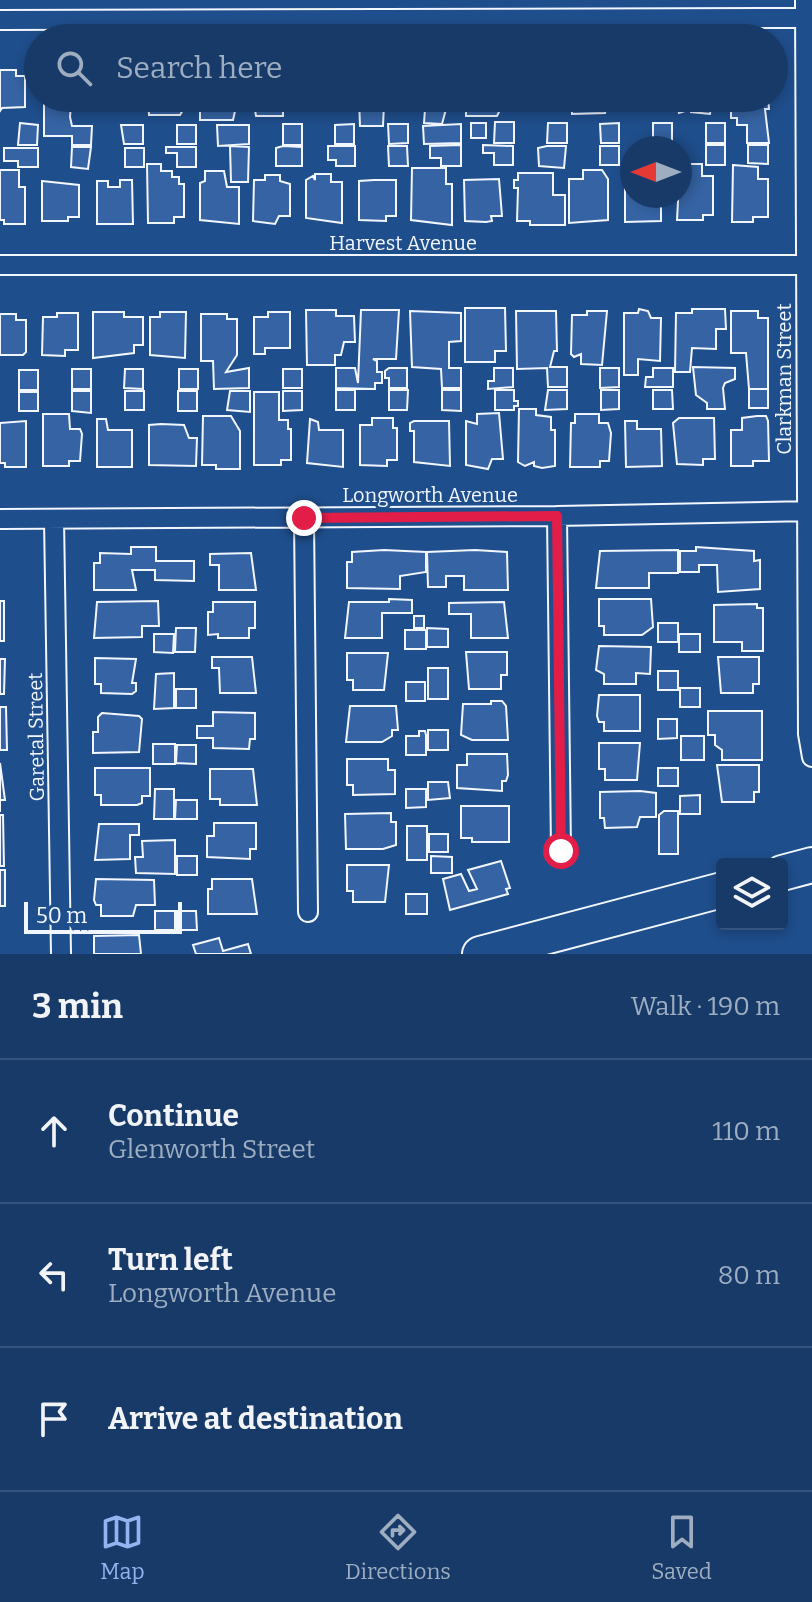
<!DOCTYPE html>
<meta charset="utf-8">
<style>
:root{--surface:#173a69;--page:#244571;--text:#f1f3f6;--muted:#9eadc0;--line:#36547d;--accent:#95b2f1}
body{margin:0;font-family:Bitter,serif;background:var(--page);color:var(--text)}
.controls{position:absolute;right:24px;bottom:24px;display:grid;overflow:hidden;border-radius:8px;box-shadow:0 4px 12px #0003}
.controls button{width:72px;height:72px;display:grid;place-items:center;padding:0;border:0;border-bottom:2px solid var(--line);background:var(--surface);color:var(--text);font:40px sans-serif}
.compass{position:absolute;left:620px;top:136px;width:72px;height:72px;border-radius:50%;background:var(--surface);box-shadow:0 4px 12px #0003;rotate:270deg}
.scale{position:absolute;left:24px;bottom:20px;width:158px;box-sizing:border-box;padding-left:8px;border:4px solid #f2f6ff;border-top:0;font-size:22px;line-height:28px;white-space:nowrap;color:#f2f6ff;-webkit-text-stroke:6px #1f4e8c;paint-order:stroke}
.stop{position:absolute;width:24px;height:24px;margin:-18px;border:6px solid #e11d48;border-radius:50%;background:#fff}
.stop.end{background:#e11d48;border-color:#fff;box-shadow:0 2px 8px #0008}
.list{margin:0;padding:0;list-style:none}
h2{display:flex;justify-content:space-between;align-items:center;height:104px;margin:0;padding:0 32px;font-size:34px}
h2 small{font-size:26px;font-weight:400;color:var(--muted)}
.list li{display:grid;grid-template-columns:52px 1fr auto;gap:24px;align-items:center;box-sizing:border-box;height:144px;padding:0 32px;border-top:2px solid var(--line)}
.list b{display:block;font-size:30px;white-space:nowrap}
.list p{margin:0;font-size:26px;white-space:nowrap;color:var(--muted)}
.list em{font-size:26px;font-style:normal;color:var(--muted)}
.icon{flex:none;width:44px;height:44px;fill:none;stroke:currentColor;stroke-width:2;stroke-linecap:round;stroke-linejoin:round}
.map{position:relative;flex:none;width:812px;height:954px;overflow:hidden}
.search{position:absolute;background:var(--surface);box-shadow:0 4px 12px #0003;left:24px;right:24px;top:24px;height:88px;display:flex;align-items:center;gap:20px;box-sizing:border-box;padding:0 28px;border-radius:44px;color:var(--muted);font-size:30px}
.sheet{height:536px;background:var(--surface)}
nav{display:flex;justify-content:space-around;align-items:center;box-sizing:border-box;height:112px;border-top:2px solid var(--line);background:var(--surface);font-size:22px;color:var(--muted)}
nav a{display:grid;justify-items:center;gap:4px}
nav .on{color:var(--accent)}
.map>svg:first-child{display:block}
</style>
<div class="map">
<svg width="812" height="954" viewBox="0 0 812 954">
<rect width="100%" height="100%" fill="#1f4e8c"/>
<!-- building -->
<path fill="#3563a3" stroke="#f2f6ff" stroke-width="2" d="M 0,70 L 16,70 L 16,76 L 25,76 L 25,107 L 2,108 L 0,111 Z
M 44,98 L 80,98 L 80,105 L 71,105 L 70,117 L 72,126 L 92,126 L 91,145 L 72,145 L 72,136 L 44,136 Z
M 94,98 L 131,98 L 131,107 L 94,110 Z
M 148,98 L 183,98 L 183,110 L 180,115 L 149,115 Z
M 200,98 L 238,98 L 233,120 L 200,120 Z
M 253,98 L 291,98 L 291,105 L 283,105 L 283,116 L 256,116 Z
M 306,98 L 342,98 L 342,107 L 305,110 Z
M 359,98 L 395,98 L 395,104 L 384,104 L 383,126 L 360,126 Z
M 412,98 L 449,98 L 442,124 L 424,123 L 425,109 L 412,109 Z
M 466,98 L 503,98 L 503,104 L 497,116 L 466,116 Z
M 517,98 L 554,98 L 554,106 L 552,110 L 517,110 Z
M 572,98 L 608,98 L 605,113 L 572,114 Z
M 624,98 L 660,98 L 660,105 L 657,109 L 624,110 Z
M 676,98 L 712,98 L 710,114 L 691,112 L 691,109 L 679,113 Z
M 731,98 L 768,98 L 769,109 L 765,109 L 769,143 L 747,143 L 747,125 L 737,125 L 737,118 L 731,118 Z
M 495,122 L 514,122 L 514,143 L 494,143 Z
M 20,123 L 38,125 L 37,145 L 18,145 Z
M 471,123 L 486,123 L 486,138 L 471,138 Z
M 548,123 L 567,123 L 567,143 L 547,143 Z
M 619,123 L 619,143 L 601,143 L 600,124 Z
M 653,123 L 672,123 L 672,143 L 653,143 Z
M 706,123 L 725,123 L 725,143 L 706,143 Z
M 283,124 L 302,124 L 302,145 L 283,145 Z
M 354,124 L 354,144 L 335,144 L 335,125 Z
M 388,124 L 408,124 L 408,143 L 389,144 Z
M 461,124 L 461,143 L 424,144 L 423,126 Z
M 121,125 L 143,125 L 143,144 L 124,144 Z
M 177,125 L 196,125 L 196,144 L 177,144 Z
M 217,125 L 249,125 L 249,144 L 218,146 Z
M 461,145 L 461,166 L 441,166 L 441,158 L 430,158 L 430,146 Z
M 483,145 L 513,146 L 513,165 L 494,165 L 494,153 L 483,153 Z
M 706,145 L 725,145 L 725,165 L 706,165 Z
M 748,145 L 768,145 L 768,164 L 748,163 Z
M 230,146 L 249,147 L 248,182 L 231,182 Z
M 283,146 L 302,147 L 302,166 L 276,166 L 276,148 Z
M 328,146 L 355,146 L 355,166 L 336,166 L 336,160 L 328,160 Z
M 388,146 L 407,146 L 408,166 L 389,166 Z
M 547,146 L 566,146 L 564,168 L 539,166 L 538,148 Z
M 600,146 L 619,146 L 619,165 L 600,165 Z
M 72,147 L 91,147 L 88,169 L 71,167 Z
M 166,147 L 196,147 L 196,167 L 177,167 L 177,153 L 166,153 Z
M 4,148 L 38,148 L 38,167 L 18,167 L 18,161 L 4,161 Z
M 125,148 L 144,148 L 144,167 L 125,167 Z
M 625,158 L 632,158 L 632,196 L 661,196 L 661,221 L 625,222 Z
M 147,164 L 161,164 L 161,171 L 172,171 L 172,177 L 179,177 L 179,184 L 184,184 L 184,217 L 174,217 L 174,223 L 148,223 Z
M 680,164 L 702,164 L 702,176 L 713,176 L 713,215 L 703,215 L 703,220 L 677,220 Z
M 733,165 L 758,167 L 758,179 L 768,179 L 768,217 L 753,217 L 753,222 L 732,222 Z
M 412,168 L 446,168 L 446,184 L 452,184 L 452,225 L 411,220 Z
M 0,170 L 19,170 L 19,187 L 25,187 L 25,224 L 4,224 L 4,220 L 0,220 Z
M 583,170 L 602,170 L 608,179 L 608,220 L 569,223 L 569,179 L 583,179 Z
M 205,171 L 224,171 L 227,187 L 239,187 L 239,224 L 200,220 L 200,183 L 205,181 Z
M 518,173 L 553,173 L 553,195 L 565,195 L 565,225 L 530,225 L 530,221 L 517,221 L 518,188 L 514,188 L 514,180 L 518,180 Z
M 315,174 L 331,174 L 331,182 L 342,182 L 342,223 L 306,218 L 306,180 L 313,176 L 315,180 Z
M 265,175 L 280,175 L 280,181 L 290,184 L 290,216 L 279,216 L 275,224 L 253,221 L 254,180 L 265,180 Z
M 499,179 L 502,216 L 491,216 L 492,221 L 486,222 L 465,221 L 464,180 Z
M 120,180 L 132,180 L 133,224 L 97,224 L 97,181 L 108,181 L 108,187 L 120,187 Z
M 374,180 L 396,180 L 396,216 L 386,216 L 386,221 L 359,220 L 359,181 Z
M 42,181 L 79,185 L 79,217 L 68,217 L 68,221 L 42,221 Z
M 465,308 L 505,308 L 506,351 L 495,351 L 495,362 L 465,362 Z
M 639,309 L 648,311 L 651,318 L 661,318 L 660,361 L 638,359 L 638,375 L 624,375 L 624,313 L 638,313 Z
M 692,309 L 725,309 L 726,329 L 716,329 L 716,349 L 692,348 L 690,372 L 675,372 L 676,313 L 692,313 Z
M 306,310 L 336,310 L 336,316 L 354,316 L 355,342 L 344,342 L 341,355 L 335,355 L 335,365 L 307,365 Z
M 361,310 L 399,310 L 396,359 L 373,359 L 377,361 L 377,372 L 382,372 L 382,383 L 375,383 L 375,389 L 336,388 L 336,368 L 355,368 L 358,383 Z
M 410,311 L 461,313 L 461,341 L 449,342 L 449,368 L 461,368 L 461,388 L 442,388 L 441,369 L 412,367 Z
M 516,311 L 556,311 L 557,351 L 554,351 L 550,367 L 567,367 L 567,387 L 548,387 L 547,368 L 517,369 Z
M 587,311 L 607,311 L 602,365 L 581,364 L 581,354 L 574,357 L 571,354 L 572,315 L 587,315 Z
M 731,311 L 758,311 L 758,318 L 768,318 L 768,389 L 749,389 L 746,353 L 731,353 Z
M 93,312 L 124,312 L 124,317 L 143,317 L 143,345 L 134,345 L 134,353 L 93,358 Z
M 160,312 L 186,312 L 185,358 L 150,355 L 150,317 L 160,317 Z
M 268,312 L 290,312 L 290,348 L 265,348 L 265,354 L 254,354 L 254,317 L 268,317 Z
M 57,313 L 78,313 L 78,350 L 65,350 L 65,356 L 42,355 L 43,317 L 57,317 Z
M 0,314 L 16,314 L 16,320 L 26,320 L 26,352 L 23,355 L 0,355 Z
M 201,314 L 227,314 L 227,319 L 237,319 L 237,355 L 226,372 L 249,368 L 249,388 L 214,389 L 213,361 L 201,361 Z
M 693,367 L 735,368 L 735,379 L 725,383 L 723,388 L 725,409 L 707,409 L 707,403 L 696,395 Z
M 389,368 L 407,368 L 407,388 L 389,388 L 389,378 L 385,378 L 385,371 Z
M 494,368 L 513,368 L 513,387 L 488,389 L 488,381 L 494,381 Z
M 600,368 L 619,368 L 619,387 L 600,388 Z
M 653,368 L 673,368 L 673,387 L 645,387 L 646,377 L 653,377 Z
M 72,369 L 91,369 L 91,389 L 72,389 Z
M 125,369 L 143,369 L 143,389 L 124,388 Z
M 179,369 L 198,369 L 198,389 L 179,389 Z
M 283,369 L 302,369 L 302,388 L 283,388 Z
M 19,370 L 38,370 L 38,390 L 19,390 Z
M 749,389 L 768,389 L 768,408 L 749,408 Z
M 336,390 L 355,390 L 355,410 L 336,410 Z
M 389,390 L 408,390 L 407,410 L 389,410 Z
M 442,390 L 461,390 L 461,411 L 442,410 Z
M 495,390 L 514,390 L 514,401 L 518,401 L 518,406 L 514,406 L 514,410 L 495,410 Z
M 548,390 L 567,390 L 567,409 L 545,410 Z
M 601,390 L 619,390 L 619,409 L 601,410 Z
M 653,390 L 672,390 L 673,409 L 653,409 Z
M 72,391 L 91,391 L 91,413 L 72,411 Z
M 125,391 L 144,391 L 144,410 L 125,410 Z
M 178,391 L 197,391 L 197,411 L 178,411 Z
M 230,391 L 250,391 L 250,412 L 227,410 Z
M 283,391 L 302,391 L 302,410 L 283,411 Z
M 19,392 L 38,392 L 38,411 L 19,411 Z
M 254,392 L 279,392 L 279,420 L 288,420 L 288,429 L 291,429 L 291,460 L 281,460 L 281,465 L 254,465 Z
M 519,409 L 536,409 L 536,415 L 551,417 L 551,430 L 555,430 L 555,466 L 542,468 L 534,466 L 534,462 L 525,466 L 518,462 Z
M 499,413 L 503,459 L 492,459 L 488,469 L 466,465 L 466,421 L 477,424 L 477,414 Z
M 43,414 L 69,414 L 70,429 L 80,429 L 82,434 L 80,461 L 69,461 L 69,466 L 43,466 Z
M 575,414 L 599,414 L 599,423 L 608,423 L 611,433 L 609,461 L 600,461 L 600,467 L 570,467 L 571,423 L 575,423 Z
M 203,416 L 231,416 L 240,431 L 240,469 L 216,469 L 216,465 L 202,465 Z
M 757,416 L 766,416 L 768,421 L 769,461 L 753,461 L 753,466 L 731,466 L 731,430 L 742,430 L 742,418 Z
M 372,418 L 393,418 L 393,428 L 397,428 L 397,460 L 387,460 L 387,466 L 360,465 L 360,425 L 372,425 Z
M 679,418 L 714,418 L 715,459 L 703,459 L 703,465 L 677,464 L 673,423 Z
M 97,419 L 106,419 L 108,430 L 132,430 L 132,467 L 97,467 Z
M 310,419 L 318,422 L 319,430 L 343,430 L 343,467 L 307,463 Z
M 26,421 L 26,467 L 5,467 L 5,463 L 0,463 L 0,423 Z
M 414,421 L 449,421 L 450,466 L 414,462 L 414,431 L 410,431 L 410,423 Z
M 625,421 L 637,421 L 637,429 L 661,429 L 662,466 L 626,467 Z
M 161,424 L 184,425 L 189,438 L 197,438 L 196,466 L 149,465 L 149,425 Z
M 131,547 L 156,547 L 156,561 L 194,561 L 194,581 L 155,580 L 155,570 L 132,570 L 136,590 L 94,590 L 94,563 L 100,563 L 100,553 L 131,554 Z
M 696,547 L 754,551 L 754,561 L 760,560 L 760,589 L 718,592 L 717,565 L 699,565 L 699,572 L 680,572 L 680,551 L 696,551 Z
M 384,550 L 426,552 L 426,572 L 400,576 L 400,589 L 347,588 L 347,562 L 352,562 L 352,552 Z
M 475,550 L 507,552 L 508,590 L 464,590 L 464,576 L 446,576 L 446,587 L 428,587 L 427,552 Z
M 678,550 L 678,573 L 649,573 L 649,588 L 596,588 L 600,551 Z
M 251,553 L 256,590 L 219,590 L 219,565 L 210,565 L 210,554 Z
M 389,599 L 412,600 L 412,613 L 382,613 L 382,638 L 345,638 L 349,602 L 389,602 Z
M 599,599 L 651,599 L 653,627 L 642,635 L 604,635 L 604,626 L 599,626 Z
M 0,601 L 4,601 L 4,641 L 0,641 Z
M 158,601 L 159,626 L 142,626 L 142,637 L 94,638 L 97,602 Z
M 213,602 L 255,602 L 255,628 L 249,628 L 249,638 L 218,638 L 218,634 L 208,635 L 208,612 L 213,612 Z
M 504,602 L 508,638 L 471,638 L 471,614 L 449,614 L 449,603 Z
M 757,604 L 757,608 L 763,608 L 763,651 L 742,651 L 742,642 L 714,642 L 714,605 Z
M 414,616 L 424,616 L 424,628 L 414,628 Z
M 658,623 L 678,623 L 678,642 L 658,642 Z
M 176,628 L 196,628 L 195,652 L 175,652 Z
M 427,628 L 448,629 L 448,647 L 427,647 Z
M 405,630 L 426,630 L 426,649 L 405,649 Z
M 154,634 L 174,634 L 173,653 L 154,652 Z
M 679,634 L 700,634 L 700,652 L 679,652 Z
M 599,646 L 651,647 L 650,674 L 636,673 L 636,684 L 604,684 L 604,674 L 596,670 Z
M 466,652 L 507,652 L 507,675 L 501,675 L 501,689 L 469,689 Z
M 347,653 L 388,653 L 384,690 L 353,690 L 353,680 L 347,680 Z
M 212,657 L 252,657 L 256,693 L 220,693 L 219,668 L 212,668 Z
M 718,657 L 759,657 L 759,684 L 753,684 L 753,693 L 721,693 Z
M 95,658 L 136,659 L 132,683 L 136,683 L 136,691 L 132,694 L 101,693 L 101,684 L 95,684 Z
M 0,659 L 5,659 L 4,694 L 0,694 Z
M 428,668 L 448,668 L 448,699 L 428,699 Z
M 658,671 L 678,671 L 678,690 L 658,690 Z
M 174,673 L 174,708 L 154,709 L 156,674 Z
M 406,682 L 425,682 L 425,701 L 406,701 Z
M 680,688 L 700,688 L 700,707 L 680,707 Z
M 176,689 L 196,689 L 196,708 L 176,708 Z
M 599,695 L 640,695 L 640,731 L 604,731 L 604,722 L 599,722 L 597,716 Z
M 491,701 L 502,701 L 506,706 L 508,740 L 472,740 L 461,735 L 463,704 L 491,704 Z
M 350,706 L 396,706 L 398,730 L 392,730 L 392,736 L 382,742 L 346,742 Z
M 0,707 L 6,707 L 7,750 L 0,750 Z
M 708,711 L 762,711 L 762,760 L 722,760 L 722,750 L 715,745 L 715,735 L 708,735 Z
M 213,712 L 255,713 L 255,739 L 250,739 L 249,749 L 213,748 L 213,738 L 197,738 L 197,726 L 213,726 Z
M 102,713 L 139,716 L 142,719 L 139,752 L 93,753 L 93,732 L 98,732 L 98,717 Z
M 658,719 L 677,719 L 677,738 L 658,739 Z
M 428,730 L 448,730 L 448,750 L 428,750 Z
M 419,731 L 425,731 L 426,735 L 426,755 L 406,755 L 406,736 L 419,736 Z
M 681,736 L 704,736 L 704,760 L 681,760 Z
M 599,743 L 640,743 L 637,780 L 605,780 L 605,769 L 599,769 Z
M 153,744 L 175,744 L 175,764 L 153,764 Z
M 177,745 L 196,745 L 196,764 L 176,763 Z
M 467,754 L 507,754 L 508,775 L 506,781 L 502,781 L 502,791 L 457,788 L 457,765 L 467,765 Z
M 347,759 L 388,759 L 388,770 L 395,770 L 395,794 L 353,795 L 353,785 L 347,785 Z
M 0,763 L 5,800 L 0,800 L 0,812 Z
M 717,765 L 759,765 L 759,792 L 754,792 L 754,802 L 722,802 Z
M 95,768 L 150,768 L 150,796 L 142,796 L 142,803 L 137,805 L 101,805 L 101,795 L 95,795 Z
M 658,768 L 678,768 L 678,786 L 658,786 Z
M 210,769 L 253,769 L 257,805 L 220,805 L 220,799 L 210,799 Z
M 428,782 L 448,782 L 450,798 L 428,800 Z
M 155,789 L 174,789 L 174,819 L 154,819 Z
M 406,789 L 426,789 L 426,807 L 406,808 Z
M 640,791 L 656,793 L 656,817 L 640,817 L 637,827 L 605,828 L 604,818 L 600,818 L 600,792 Z
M 700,795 L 700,814 L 680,814 L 680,796 Z
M 176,800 L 197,800 L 197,819 L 175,819 Z
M 461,806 L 509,806 L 509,842 L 472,842 L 472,838 L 461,838 Z
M 664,811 L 678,811 L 678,854 L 659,854 L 659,815 Z
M 391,813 L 391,822 L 396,822 L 396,845 L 383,849 L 346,849 L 345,814 Z
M 0,815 L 3,815 L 4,866 L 0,866 Z
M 214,823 L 256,823 L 256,849 L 250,849 L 250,859 L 207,857 L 207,836 L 214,836 Z
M 99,824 L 139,824 L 139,835 L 130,835 L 130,859 L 95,860 Z
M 407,826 L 427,826 L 427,860 L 407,860 Z
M 429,834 L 448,834 L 448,852 L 429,852 Z
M 175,840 L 175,874 L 136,873 L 135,857 L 143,857 L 142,841 Z
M 177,856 L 197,856 L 197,875 L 177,875 Z
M 431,856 L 452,857 L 452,873 L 431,873 Z
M 501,861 L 510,888 L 506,889 L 508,894 L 450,910 L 443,879 L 461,874 L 469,891 L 477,889 L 468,870 Z
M 347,865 L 389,865 L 385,902 L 353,902 L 353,891 L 347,891 Z
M 0,870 L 5,870 L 5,906 L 0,906 Z
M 96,879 L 154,880 L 155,905 L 136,905 L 133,916 L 101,916 L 101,905 L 96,905 L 94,900 Z
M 212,879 L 252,879 L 257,914 L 208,914 L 208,889 L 212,889 Z
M 406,894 L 427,894 L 427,914 L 406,914 Z
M 155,911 L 175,911 L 175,930 L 155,930 Z
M 177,911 L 196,911 L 197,930 L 177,930 Z
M 139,935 L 141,954 L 94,954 L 94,936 Z
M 219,938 L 223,951 L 248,944 L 251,954 L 196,954 L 193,945 Z"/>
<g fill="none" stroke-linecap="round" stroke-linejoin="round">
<!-- minor casing -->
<g stroke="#f2f6ff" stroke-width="22">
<path id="minor" d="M 805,0 L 808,734 L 812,757
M 0,20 L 805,18
M 0,265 L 806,265
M 557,516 L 561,851
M 304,518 L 308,912
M 0,519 L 557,516 L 812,511
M 54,519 L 61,954"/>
</g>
<!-- motorway casing -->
<g stroke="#f2f6ff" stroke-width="38">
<path id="motorway" d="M 782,873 L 812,865
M 480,954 L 722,890"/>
</g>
<!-- minor -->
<use href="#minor" stroke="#1f4e8c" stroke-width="18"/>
<!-- motorway -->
<use href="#motorway" stroke="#1f4e8c" stroke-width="34"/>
</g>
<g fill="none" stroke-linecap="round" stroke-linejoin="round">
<!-- route -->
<path stroke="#e11d48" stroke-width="10" d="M 304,518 L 557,516 L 561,851"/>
</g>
<g text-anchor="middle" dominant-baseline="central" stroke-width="6" stroke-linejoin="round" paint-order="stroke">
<!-- street labels -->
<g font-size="20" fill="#f2f6ff" stroke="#1f4e8c">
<text x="403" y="243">Harvest Avenue</text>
<text transform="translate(784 379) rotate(-90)">Clarkman Street</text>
<text x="430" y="495">Longworth Avenue</text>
<text transform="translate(36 737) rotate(-91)">Garetal Street</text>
</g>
</g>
</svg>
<div class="controls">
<button><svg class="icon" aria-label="layers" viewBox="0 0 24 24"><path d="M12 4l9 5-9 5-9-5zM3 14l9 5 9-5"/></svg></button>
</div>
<svg class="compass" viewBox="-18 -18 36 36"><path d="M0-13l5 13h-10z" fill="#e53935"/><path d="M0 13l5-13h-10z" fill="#9eadc0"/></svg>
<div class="scale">50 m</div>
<div class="stop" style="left:561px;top:851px"></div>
<div class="stop end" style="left:304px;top:518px"></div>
<div class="search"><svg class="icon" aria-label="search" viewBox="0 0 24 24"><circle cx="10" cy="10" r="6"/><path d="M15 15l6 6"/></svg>Search here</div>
</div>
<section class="sheet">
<h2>3 min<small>Walk · 190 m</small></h2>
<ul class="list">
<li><svg class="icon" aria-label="ahead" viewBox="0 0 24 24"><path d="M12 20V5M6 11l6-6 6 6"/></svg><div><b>Continue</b><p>Glenworth Street</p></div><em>110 m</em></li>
<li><svg class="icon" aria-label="left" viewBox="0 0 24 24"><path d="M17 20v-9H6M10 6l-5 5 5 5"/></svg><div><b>Turn left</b><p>Longworth Avenue</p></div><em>80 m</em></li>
<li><svg class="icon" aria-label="arrive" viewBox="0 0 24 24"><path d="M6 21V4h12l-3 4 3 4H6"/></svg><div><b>Arrive at destination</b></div></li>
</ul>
</section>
<nav>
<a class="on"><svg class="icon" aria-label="map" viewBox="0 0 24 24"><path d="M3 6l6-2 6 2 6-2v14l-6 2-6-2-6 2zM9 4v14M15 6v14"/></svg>Map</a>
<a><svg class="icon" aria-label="directions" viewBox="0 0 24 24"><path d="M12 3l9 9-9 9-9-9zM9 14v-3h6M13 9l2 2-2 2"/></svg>Directions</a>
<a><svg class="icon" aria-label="saved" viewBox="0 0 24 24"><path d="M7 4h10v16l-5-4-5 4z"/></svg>Saved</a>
</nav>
